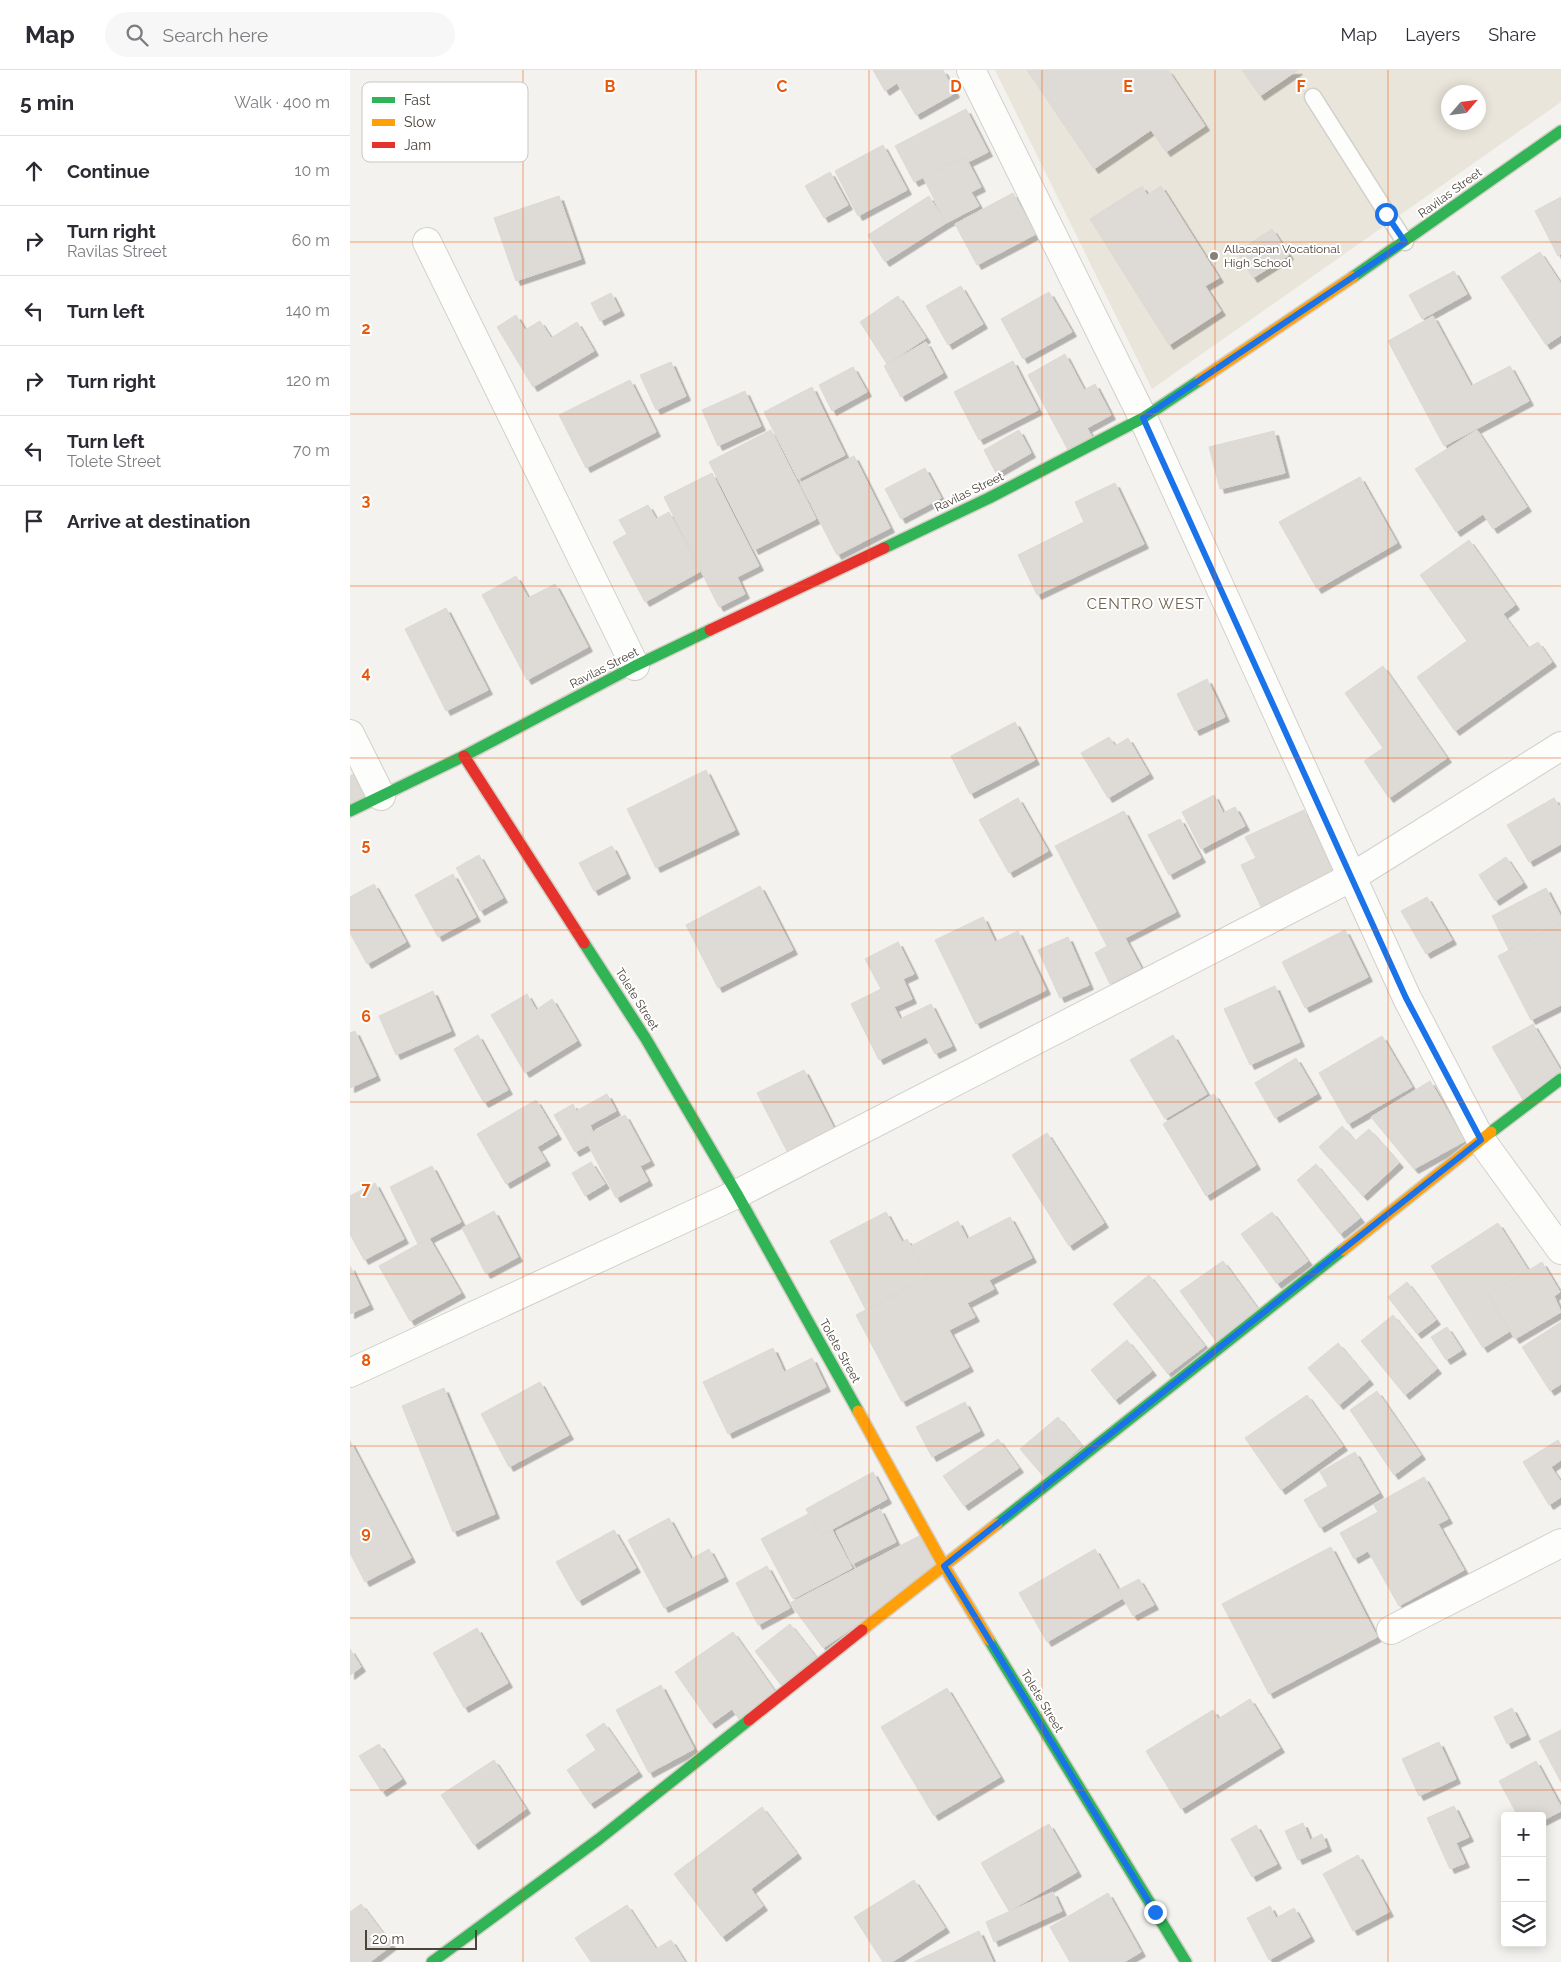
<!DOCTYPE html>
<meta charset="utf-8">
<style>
:root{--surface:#fff;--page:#f7f7f7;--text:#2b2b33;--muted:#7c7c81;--line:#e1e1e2}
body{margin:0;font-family:Raleway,sans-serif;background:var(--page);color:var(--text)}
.controls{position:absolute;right:15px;bottom:15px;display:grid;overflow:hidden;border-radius:5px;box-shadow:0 2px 12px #0003}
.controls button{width:45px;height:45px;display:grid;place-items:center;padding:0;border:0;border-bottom:1px solid var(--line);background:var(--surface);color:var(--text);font:25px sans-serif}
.compass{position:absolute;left:1091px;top:15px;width:45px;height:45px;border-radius:50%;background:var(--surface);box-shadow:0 2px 12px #0003;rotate:62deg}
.scale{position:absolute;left:15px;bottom:12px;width:112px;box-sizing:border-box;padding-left:5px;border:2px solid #4b4439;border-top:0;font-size:14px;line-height:18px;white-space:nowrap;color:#4b4439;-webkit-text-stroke:4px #fff;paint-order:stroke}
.stop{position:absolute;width:15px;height:15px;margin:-11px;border:4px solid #1a73e8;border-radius:50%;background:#fff}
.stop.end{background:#1a73e8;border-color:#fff;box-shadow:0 1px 5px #0008}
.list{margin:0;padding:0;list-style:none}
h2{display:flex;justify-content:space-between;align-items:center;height:65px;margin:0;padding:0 20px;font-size:21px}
h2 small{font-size:16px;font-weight:400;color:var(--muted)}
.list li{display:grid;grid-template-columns:32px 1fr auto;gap:15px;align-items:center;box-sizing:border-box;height:70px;padding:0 20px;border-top:1px solid var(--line)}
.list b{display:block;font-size:19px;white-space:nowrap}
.list p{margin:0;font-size:16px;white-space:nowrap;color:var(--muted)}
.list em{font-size:16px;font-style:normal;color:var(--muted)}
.icon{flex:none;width:28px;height:28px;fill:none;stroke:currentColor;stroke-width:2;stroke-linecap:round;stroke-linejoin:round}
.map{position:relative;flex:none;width:1211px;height:1892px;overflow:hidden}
header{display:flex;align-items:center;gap:30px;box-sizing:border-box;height:70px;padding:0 25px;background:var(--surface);border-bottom:1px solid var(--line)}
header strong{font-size:24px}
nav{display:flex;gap:28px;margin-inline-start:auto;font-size:18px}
.search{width:350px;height:45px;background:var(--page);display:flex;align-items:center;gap:12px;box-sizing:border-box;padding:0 18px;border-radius:28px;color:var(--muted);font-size:19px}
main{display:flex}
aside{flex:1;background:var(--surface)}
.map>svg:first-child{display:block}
</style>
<header>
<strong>Map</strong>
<div class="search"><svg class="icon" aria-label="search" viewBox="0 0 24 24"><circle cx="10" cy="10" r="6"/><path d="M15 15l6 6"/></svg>Search here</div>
<nav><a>Map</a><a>Layers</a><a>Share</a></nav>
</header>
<main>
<aside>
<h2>5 min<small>Walk · 400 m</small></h2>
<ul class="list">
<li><svg class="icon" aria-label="ahead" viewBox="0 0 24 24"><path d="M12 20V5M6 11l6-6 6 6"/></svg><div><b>Continue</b></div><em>10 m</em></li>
<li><svg class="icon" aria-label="right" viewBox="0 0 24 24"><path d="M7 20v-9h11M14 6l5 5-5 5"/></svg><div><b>Turn right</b><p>Ravilas Street</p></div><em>60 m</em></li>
<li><svg class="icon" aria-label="left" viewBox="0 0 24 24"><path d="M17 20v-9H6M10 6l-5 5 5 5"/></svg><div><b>Turn left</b></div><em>140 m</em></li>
<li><svg class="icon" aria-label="right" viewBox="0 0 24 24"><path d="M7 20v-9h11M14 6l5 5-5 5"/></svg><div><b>Turn right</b></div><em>120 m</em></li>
<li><svg class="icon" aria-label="left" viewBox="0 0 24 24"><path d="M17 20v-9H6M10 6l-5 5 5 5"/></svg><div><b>Turn left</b><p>Tolete Street</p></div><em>70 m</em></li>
<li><svg class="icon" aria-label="arrive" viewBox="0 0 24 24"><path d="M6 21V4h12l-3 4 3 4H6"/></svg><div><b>Arrive at destination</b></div></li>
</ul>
</aside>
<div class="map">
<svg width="1211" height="1892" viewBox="0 0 1211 1892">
<defs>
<filter id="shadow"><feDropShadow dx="4.5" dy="4.5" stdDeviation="0" flood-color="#0004"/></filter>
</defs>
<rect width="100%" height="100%" fill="#f4f2ee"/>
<!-- education -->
<path fill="#eae5da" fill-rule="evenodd" d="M 645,0 L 1211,0 L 1211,32 L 802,319 ZM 1098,22 L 1128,22 L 1128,52 L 1098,52 Z"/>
<!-- building -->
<path fill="#dedbd6" stroke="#dcd9d4" filter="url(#shadow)" d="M 523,0 L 593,0 L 605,23 L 566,45 L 547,13 L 535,21 Z
M 677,0 L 818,0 L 855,56 L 816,82 L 801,60 L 744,99 Z
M 892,0 L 948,0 L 910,26 Z
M 616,39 L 638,82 L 618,92 L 615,86 L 564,112 L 545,76 Z
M 533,75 L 557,120 L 508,146 L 485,101 Z
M 615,86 L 631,117 L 621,122 L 629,136 L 596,153 L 573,107 Z
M 480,102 L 498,135 L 474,148 L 455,116 Z
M 792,116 L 797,125 L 811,116 L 869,208 L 855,216 L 871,241 L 819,275 L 740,149 Z
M 663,123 L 686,164 L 627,195 L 605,154 Z
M 209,126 L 231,189 L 166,211 L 144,148 Z
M 579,126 L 596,153 L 535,192 L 518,165 Z
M 1211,127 L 1211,184 L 1208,186 L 1185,141 Z
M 922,159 L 939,185 L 903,208 L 887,182 Z
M 1190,182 L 1211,214 L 1211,265 L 1196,275 L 1151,207 Z
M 1104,201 L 1117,224 L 1072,249 L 1059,225 Z
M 611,216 L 633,254 L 598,275 L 576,236 Z
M 699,222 L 722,262 L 673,289 L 651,249 Z
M 261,223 L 270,241 L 250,251 L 241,233 Z
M 548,226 L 576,268 L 537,294 L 510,252 Z
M 166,245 L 175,260 L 190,251 L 201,268 L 227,252 L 244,281 L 183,317 L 147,257 Z
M 1083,246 L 1121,316 L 1160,296 L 1179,331 L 1094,376 L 1038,271 Z
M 576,272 L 593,303 L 551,327 L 534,296 Z
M 715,284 L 734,320 L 745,314 L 761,345 L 737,358 L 742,367 L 718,380 L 678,305 Z
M 663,291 L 688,340 L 629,370 L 604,322 Z
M 321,292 L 336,326 L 306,340 L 290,305 Z
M 503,297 L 517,322 L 482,341 L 469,315 Z
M 280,310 L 306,362 L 236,398 L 209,345 Z
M 462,317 L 495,385 L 448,409 L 414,342 Z
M 395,321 L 411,356 L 368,376 L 352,340 Z
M 421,360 L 466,449 L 404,480 L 359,392 Z
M 669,360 L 681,383 L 646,403 L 634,380 Z
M 1127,360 L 1177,437 L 1143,459 L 1133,444 L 1106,462 L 1065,399 Z
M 924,361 L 935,403 L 870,419 L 859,377 Z
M 504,386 L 540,458 L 487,485 L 450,413 Z
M 575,398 L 591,428 L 551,449 L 535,419 Z
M 362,403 L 409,496 L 387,507 L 395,524 L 369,537 L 314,427 Z
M 1010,407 L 1047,473 L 967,519 L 929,452 Z
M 765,413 L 794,474 L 687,525 L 668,485 L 734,452 L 725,432 Z
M 298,435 L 306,449 L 319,442 L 351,501 L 295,532 L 263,472 L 277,464 L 269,450 Z
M 1119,470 L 1165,535 L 1153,544 L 1178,578 L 1188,572 L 1202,592 L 1105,661 L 1067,607 L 1117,571 L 1070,505 Z
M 166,506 L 178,528 L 205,514 L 238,577 L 177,610 L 132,525 Z
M 96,538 L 138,620 L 96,641 L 55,559 Z
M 1033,596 L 1097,688 L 1039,728 L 1014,691 L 1033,678 L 995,623 Z
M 857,609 L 875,647 L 845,661 L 827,624 Z
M 665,652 L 685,690 L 620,724 L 601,686 Z
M 759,667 L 765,676 L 778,668 L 799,704 L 758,728 L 731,683 Z
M 356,700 L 385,760 L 306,798 L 277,739 Z
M 4,704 L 16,729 L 0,737 L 0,706 Z
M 864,725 L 873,743 L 885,737 L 895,756 L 851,779 L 832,742 Z
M 668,728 L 698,781 L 659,803 L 629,750 Z
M 1204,728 L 1209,736 L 1211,735 L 1211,774 L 1179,792 L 1157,755 Z
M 954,740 L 987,809 L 914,843 L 891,795 L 906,788 L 895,767 Z
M 774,741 L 826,842 L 775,868 L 791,898 L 760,914 L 745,883 L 757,876 L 705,776 Z
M 830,749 L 851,788 L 819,805 L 798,765 Z
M 262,776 L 276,804 L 244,821 L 229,793 Z
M 129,785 L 153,828 L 130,841 L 106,798 Z
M 1156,787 L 1173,813 L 1145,831 L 1129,805 Z
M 103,804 L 126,847 L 88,867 L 65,825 Z
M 24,814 L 56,872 L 17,894 L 0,863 L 0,827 Z
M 410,816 L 443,880 L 368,918 L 336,855 Z
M 1196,818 L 1211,847 L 1211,853 L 1159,880 L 1142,846 Z
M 1077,827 L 1102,870 L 1076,884 L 1051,841 Z
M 633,847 L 645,872 L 668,861 L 696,920 L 626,954 L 585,870 Z
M 1211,853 L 1211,935 L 1181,950 L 1148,886 Z
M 995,860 L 1018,907 L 955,938 L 932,892 Z
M 718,867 L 739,915 L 710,928 L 688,880 Z
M 548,872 L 564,904 L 553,909 L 562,929 L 544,937 L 550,949 L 581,934 L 602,976 L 585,984 L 576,967 L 529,990 L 501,934 L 531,919 L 515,889 Z
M 925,916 L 950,972 L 900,995 L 874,939 Z
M 83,921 L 101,961 L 46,985 L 29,946 Z
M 177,924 L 186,940 L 202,929 L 227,971 L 175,1003 L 141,945 Z
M 1183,954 L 1211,1001 L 1173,1030 L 1142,977 Z
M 5,961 L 26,1006 L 0,1018 L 0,963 Z
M 128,965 L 158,1020 L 134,1033 L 104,979 Z
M 823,965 L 857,1024 L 815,1049 L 780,990 Z
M 1032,966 L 1062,1017 L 998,1054 L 969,1003 Z
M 946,988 L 967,1024 L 925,1048 L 905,1013 Z
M 454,1000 L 486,1063 L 440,1087 L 407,1023 Z
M 1080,1011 L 1115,1071 L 1064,1099 L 1021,1047 Z
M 257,1024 L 266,1041 L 240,1055 L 243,1062 L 234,1067 L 238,1075 L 225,1082 L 204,1045 L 223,1034 L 226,1041 Z
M 864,1024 L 906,1095 L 856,1126 L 813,1054 Z
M 186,1030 L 207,1065 L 187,1077 L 196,1091 L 156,1114 L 127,1064 Z
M 275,1045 L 300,1091 L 290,1096 L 298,1111 L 266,1128 L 234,1067 Z
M 992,1056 L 1005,1071 L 1019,1059 L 1049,1093 L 1013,1126 L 969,1077 Z
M 697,1063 L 754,1153 L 719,1176 L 662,1085 Z
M 241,1092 L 255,1114 L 235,1126 L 222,1103 Z
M 966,1094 L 1010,1148 L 990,1164 L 947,1110 Z
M 82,1096 L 111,1152 L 68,1174 L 40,1117 Z
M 25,1113 L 54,1169 L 14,1190 L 0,1164 L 0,1126 Z
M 144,1141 L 168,1187 L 136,1204 L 112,1158 Z
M 536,1142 L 552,1172 L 557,1169 L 578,1207 L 516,1240 L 480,1171 Z
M 922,1142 L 958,1191 L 927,1214 L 891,1164 Z
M 660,1147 L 682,1188 L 639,1210 L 644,1219 L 617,1233 L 625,1247 L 599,1260 L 619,1297 L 552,1332 L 506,1245 L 578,1207 L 561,1176 L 608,1151 L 617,1169 Z
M 1148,1153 L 1178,1200 L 1138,1225 L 1160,1261 L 1133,1278 L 1081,1196 Z
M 79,1168 L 111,1223 L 60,1251 L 29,1196 Z
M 873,1191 L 910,1242 L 867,1273 L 830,1221 Z
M 1192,1192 L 1210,1222 L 1204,1226 L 1211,1242 L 1165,1269 L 1138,1225 Z
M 0,1196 L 19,1235 L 0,1244 Z
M 799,1205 L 855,1276 L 818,1304 L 763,1234 Z
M 1057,1212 L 1086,1250 L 1067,1264 L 1038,1227 Z
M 1043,1245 L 1087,1299 L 1055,1325 L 1011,1271 Z
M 1211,1252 L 1211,1314 L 1200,1321 L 1172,1277 Z
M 1097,1257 L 1112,1280 L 1096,1290 L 1081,1267 Z
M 777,1270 L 802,1301 L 765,1330 L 741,1300 Z
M 988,1273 L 1019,1310 L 989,1335 L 958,1298 Z
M 423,1278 L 434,1302 L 462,1288 L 476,1317 L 378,1364 L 353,1312 Z
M 190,1312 L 219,1365 L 159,1397 L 131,1344 Z
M 94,1318 L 145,1444 L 103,1462 L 52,1336 Z
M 1027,1321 L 1071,1385 L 1044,1405 L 1000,1340 Z
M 957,1325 L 993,1376 L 931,1420 L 895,1368 Z
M 615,1332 L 630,1361 L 582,1387 L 566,1357 Z
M 708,1347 L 732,1376 L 695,1408 L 670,1379 Z
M 648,1369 L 669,1398 L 614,1436 L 593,1406 Z
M 1208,1370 L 1211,1375 L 1211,1390 L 1201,1397 L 1211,1412 L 1211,1427 L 1199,1435 L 1173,1392 Z
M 0,1371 L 61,1488 L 15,1512 L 0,1483 Z
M 1005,1382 L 1029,1423 L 970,1458 L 954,1430 L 978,1416 L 970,1402 Z
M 523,1402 L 537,1429 L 470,1466 L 456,1439 Z
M 1074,1407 L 1098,1449 L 1088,1454 L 1114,1500 L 1049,1536 L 1018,1481 L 1004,1489 L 990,1463 L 1028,1442 L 1024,1435 Z
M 530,1439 L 546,1472 L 502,1494 L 486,1461 Z
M 458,1444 L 470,1466 L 482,1460 L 502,1498 L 443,1529 L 411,1469 Z
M 319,1448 L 341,1489 L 359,1479 L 374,1507 L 314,1538 L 278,1470 Z
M 264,1460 L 286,1498 L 228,1531 L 206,1492 Z
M 571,1465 L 589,1500 L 473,1578 L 440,1533 Z
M 981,1477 L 1027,1567 L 919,1624 L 872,1534 Z
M 745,1479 L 773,1528 L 697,1572 L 669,1523 Z
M 417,1496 L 440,1538 L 408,1555 L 386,1513 Z
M 789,1509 L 804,1535 L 783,1546 L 768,1520 Z
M 440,1554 L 466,1587 L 431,1615 L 405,1581 Z
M 127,1558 L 158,1613 L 114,1638 L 83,1583 Z
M 383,1562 L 428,1626 L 391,1652 L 382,1639 L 361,1654 L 325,1602 Z
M 0,1579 L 11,1597 L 0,1605 Z
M 311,1615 L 344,1679 L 299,1703 L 266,1640 Z
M 597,1618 L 650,1707 L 584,1746 L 531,1657 Z
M 900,1629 L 930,1678 L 831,1739 L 796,1681 L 863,1640 L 868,1649 Z
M 1162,1638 L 1176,1665 L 1157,1674 L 1144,1647 Z
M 254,1653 L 288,1702 L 240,1734 L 217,1700 L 246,1680 L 236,1665 Z
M 1211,1660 L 1211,1712 L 1189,1671 Z
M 1089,1672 L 1106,1709 L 1069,1726 L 1052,1689 Z
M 29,1674 L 52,1709 L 32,1722 L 9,1686 Z
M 144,1690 L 176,1739 L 124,1775 L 91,1725 Z
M 1186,1691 L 1211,1737 L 1211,1741 L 1192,1751 L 1192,1746 L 1168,1746 L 1149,1711 Z
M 1104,1736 L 1119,1767 L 1106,1773 L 1115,1793 L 1100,1799 L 1077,1748 Z
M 412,1737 L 447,1784 L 401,1819 L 413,1836 L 372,1867 L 324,1804 Z
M 953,1753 L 960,1770 L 972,1764 L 977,1777 L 948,1790 L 935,1761 Z
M 699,1754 L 727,1802 L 659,1841 L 631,1793 Z
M 906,1755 L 927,1794 L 902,1807 L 881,1769 Z
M 1008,1785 L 1039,1842 L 1003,1861 L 973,1804 Z
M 564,1810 L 595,1858 L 542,1892 L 533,1892 L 504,1847 Z
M 703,1822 L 712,1841 L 644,1872 L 636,1852 Z
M 758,1823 L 791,1882 L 774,1892 L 720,1892 L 700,1857 Z
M 11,1834 L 42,1875 L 20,1892 L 0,1892 L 0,1842 Z
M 277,1835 L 306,1879 L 321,1870 L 335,1892 L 241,1892 L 225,1868 Z
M 920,1836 L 926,1848 L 944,1838 L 960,1867 L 919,1890 L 897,1848 Z
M 629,1861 L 643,1892 L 564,1892 Z"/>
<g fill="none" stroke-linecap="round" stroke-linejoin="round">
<!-- lane casing -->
<g stroke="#d2d0cb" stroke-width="19">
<path id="lane" d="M 963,27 L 1055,172"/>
</g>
<!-- street casing -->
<g stroke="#d2d0cb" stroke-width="30">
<path id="street" d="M 621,0 L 793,348 L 1057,928 L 1131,1070 L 1211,1180
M 77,172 L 285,596
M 0,664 L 31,726
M 0,1303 L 387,1124 L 1002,807 L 1211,676
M 1041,1560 L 1211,1473"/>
</g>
<!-- fast casing -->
<g stroke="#d3cfc5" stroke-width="14">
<path id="fast" d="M 1003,207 L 1211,61
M 534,478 L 639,428 L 793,348 L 850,310
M 0,741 L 114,686 L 285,596 L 360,560
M 234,873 L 296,969 L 387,1124 L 508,1341
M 1141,1062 L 1211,1009
M 647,1454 L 993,1180
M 639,1570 L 836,1892
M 82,1892 L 249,1769 L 399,1650"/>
</g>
<!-- slow casing -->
<g stroke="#d3cfc5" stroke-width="14">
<path id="slow" d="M 850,310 L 1003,207
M 993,1180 L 1141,1062
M 508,1341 L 594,1496 L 639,1570
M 512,1560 L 647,1454"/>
</g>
<!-- jam casing -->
<g stroke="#d3cfc5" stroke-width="14">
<path id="jam" d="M 360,560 L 534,478
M 114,686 L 234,873
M 399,1650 L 512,1560"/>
</g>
<!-- lane -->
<use href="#lane" stroke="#fdfdfc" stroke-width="16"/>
<!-- street -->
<use href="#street" stroke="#fdfdfc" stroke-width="28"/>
<!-- fast -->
<use href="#fast" stroke="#30b455" stroke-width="11"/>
<!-- slow -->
<use href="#slow" stroke="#ff9f0a" stroke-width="11"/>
<!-- jam -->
<use href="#jam" stroke="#e5322d" stroke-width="11"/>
</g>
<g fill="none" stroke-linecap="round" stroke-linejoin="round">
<!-- route -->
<path stroke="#1a73e8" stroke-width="6" d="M 805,1842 L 594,1496 L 1131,1070 L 1056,928 L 793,348 L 1055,172 L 1036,144"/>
</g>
<!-- grid -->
<path fill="none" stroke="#e8590c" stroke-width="1" stroke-opacity="0.55" d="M 173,0 L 173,1892M 346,0 L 346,1892M 519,0 L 519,1892M 692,0 L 692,1892M 865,0 L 865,1892M 1038,0 L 1038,1892M 0,172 L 1211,172M 0,344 L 1211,344M 0,516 L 1211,516M 0,688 L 1211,688M 0,860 L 1211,860M 0,1032 L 1211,1032M 0,1204 L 1211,1204M 0,1376 L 1211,1376M 0,1548 L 1211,1548M 0,1720 L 1211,1720"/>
<!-- markers -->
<circle fill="#868178" stroke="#fff" stroke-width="2" cx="864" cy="186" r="5"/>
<g text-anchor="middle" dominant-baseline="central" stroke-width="4" stroke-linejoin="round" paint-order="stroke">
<!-- street labels -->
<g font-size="12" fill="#4b4439" stroke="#fff">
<text transform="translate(1100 123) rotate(-36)">Ravilas Street</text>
<text transform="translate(619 422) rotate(-26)">Ravilas Street</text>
<text transform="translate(254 598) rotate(-27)">Ravilas Street</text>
<text transform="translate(287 929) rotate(58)">Tolete Street</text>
<text transform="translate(490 1281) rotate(61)">Tolete Street</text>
<text transform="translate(692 1631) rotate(59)">Tolete Street</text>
</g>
<!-- poi labels -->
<g font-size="12" fill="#4b4439" stroke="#fff" text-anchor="start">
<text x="874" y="179">Allacapan Vocational<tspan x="874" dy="14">High School</tspan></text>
</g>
<!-- quarter labels -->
<g font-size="15" letter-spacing="1" fill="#6e6250" stroke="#fff">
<text x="796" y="534">CENTRO WEST</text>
</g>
</g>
<!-- legend -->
<rect x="12" y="12" width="166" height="80" rx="8" fill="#fff" stroke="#c9c7c4" stroke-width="1"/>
<rect x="22" y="27" width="23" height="6" fill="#30b455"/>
<rect x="22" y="49" width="23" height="7" fill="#ff9f0a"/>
<rect x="22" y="72" width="23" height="6" fill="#e5322d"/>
<g font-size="14" fill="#4b4439">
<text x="54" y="35">Fast</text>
<text x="54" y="57">Slow</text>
<text x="54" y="80">Jam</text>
</g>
<g font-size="16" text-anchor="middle" font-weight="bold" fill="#e8590c" stroke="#fff" stroke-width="4" stroke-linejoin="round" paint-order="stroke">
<text x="260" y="22">B</text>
<text x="432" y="22">C</text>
<text x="606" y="22">D</text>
<text x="778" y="22">E</text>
<text x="951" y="22">F</text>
<text x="16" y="264">2</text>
<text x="16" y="436">3</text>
<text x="16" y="608">4</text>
<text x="16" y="780">5</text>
<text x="16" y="952">6</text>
<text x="16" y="1124">7</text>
<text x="16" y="1296">8</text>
<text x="16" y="1468">9</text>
</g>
</svg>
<div class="controls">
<button>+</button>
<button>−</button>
<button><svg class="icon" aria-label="layers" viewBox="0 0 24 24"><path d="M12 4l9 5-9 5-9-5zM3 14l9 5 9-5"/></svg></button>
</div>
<svg class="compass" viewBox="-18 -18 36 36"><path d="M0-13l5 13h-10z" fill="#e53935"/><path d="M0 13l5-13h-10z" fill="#7c7c81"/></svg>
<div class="scale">20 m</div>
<div class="stop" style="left:1036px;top:144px"></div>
<div class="stop end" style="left:805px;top:1842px"></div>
</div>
</main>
